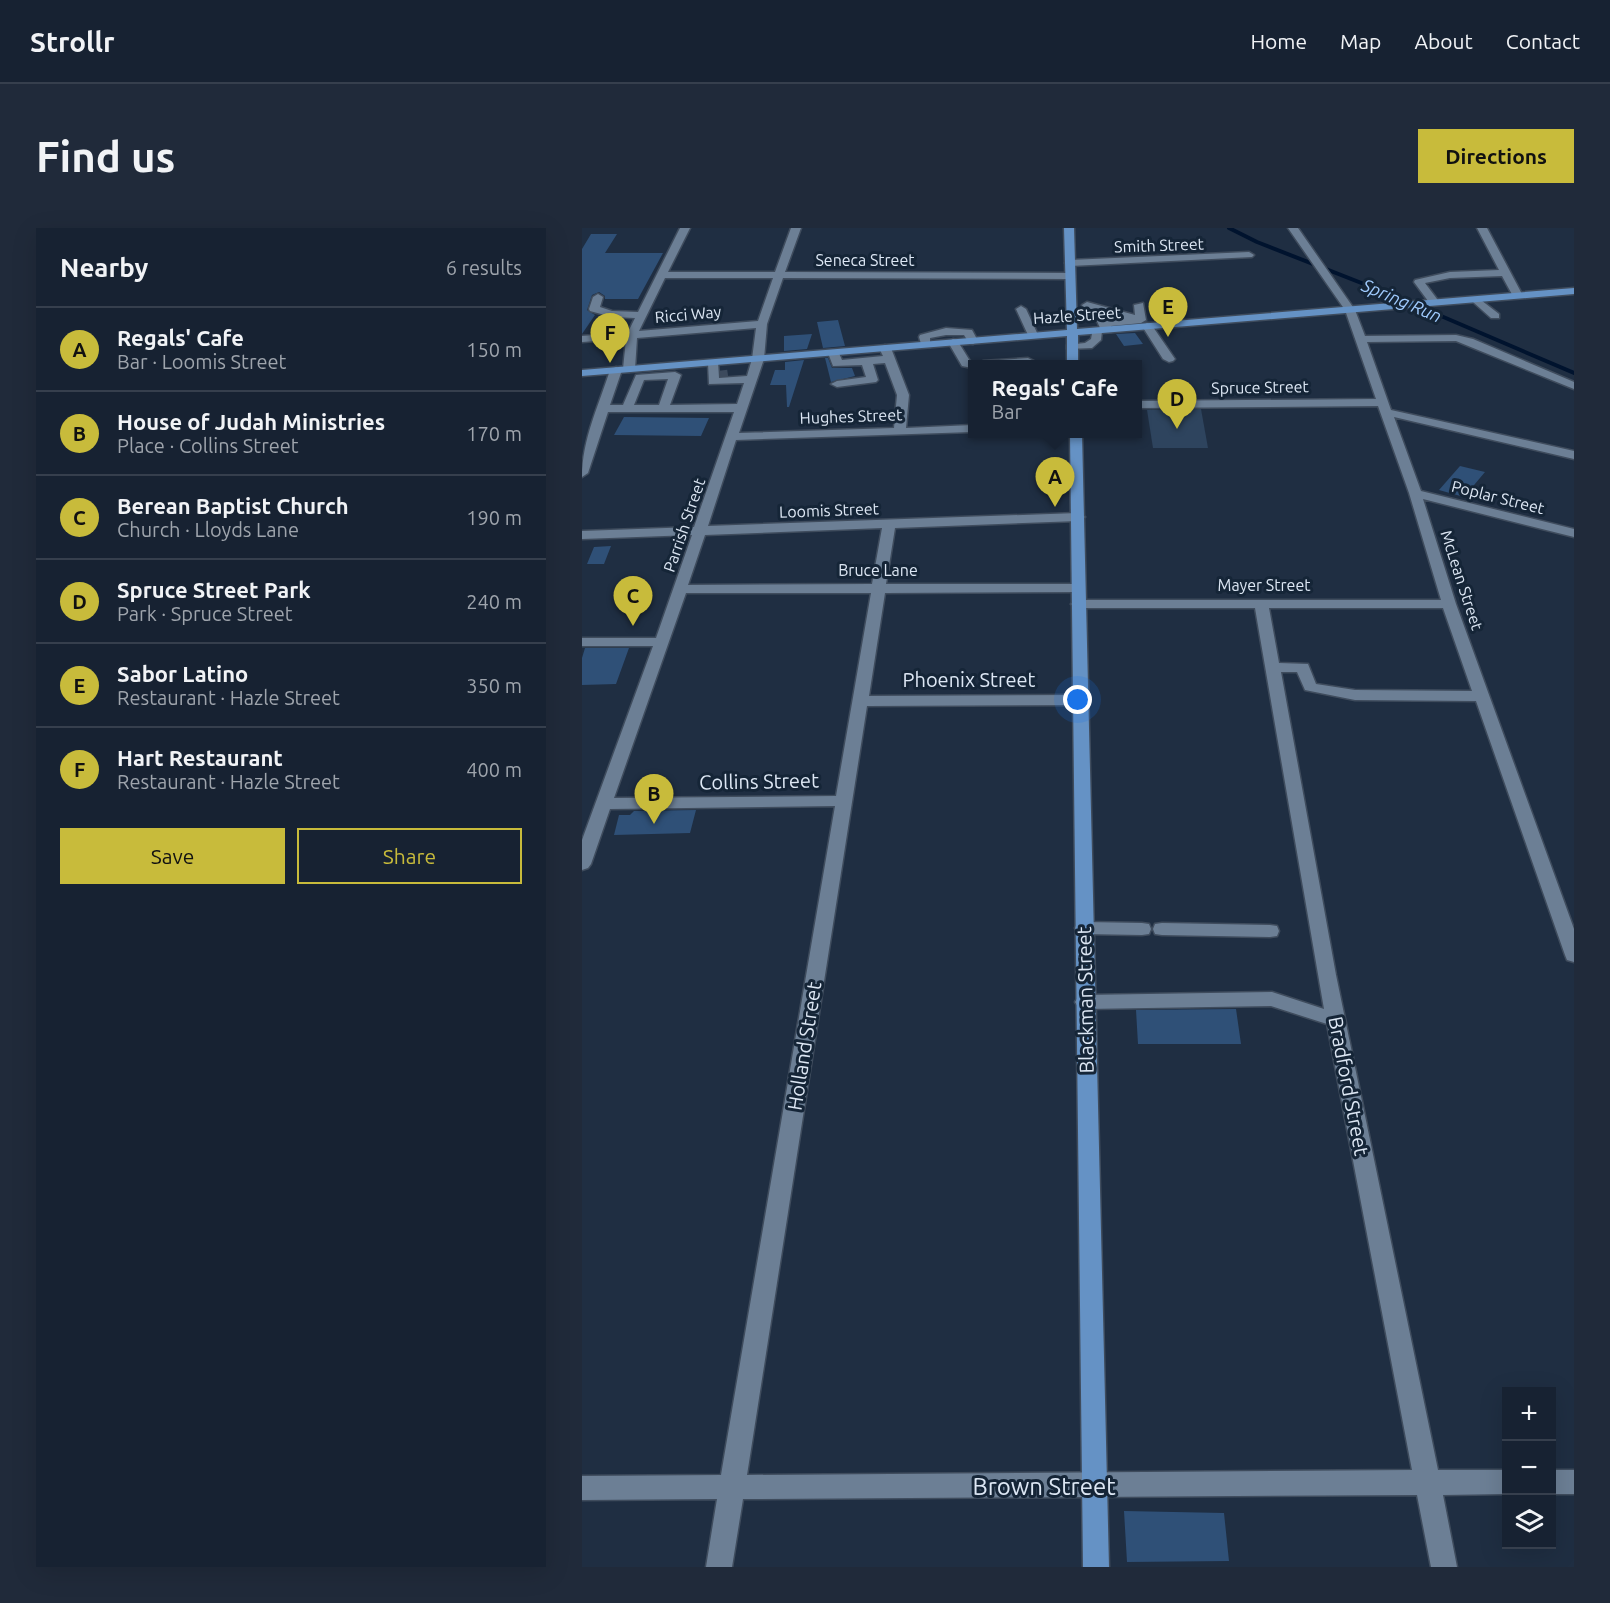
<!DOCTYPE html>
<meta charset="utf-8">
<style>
:root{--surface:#172232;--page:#202a3a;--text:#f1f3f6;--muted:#9ea4ac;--line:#363f4d;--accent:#c8bb3b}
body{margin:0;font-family:Ubuntu,sans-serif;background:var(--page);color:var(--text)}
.controls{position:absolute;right:18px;bottom:18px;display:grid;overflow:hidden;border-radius:0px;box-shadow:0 6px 24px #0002}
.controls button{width:54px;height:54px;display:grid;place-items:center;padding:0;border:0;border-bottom:2px solid var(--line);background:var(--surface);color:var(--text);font:30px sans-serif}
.you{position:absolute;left:496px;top:472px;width:21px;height:21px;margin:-15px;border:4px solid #fff;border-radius:50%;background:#1a73e8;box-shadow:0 0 0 9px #1a73e833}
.badge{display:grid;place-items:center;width:39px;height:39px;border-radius:50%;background:var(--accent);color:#111;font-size:20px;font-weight:700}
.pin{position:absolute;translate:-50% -50px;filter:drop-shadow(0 2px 3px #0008)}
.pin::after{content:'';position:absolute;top:32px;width:21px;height:18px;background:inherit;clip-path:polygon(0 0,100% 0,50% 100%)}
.popup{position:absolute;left:386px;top:132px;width:174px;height:78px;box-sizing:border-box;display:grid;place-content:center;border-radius:0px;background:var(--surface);filter:drop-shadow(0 2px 4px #0005);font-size:20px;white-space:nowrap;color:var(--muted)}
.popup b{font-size:22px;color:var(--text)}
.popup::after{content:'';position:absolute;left:50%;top:100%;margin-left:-12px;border:12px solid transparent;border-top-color:var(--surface)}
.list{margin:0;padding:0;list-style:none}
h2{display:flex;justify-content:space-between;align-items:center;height:78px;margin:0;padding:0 24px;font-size:26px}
h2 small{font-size:20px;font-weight:400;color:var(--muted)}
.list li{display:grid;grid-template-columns:39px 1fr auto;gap:18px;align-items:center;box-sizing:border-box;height:84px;padding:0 24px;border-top:2px solid var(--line)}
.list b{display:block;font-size:22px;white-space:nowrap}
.list p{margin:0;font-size:20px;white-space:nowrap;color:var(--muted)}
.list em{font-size:20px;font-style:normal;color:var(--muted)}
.actions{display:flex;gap:12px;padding:18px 24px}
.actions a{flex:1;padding:14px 0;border:2px solid var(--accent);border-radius:0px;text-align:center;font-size:21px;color:var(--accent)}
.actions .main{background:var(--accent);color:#111}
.icon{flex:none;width:33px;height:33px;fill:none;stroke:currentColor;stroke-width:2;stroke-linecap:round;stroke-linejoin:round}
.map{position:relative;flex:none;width:992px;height:1339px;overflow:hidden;border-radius:0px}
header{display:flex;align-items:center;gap:36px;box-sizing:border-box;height:84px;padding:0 30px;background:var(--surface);border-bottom:2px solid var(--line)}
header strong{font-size:28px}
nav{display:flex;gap:33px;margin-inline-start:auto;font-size:21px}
.intro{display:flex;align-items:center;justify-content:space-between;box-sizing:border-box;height:144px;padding:0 36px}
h1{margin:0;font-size:42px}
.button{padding:15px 27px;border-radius:0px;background:var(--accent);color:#111;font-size:21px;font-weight:700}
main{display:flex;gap:36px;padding:0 36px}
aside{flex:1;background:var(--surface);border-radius:0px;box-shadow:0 6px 24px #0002}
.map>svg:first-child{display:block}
</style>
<header>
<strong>Strollr</strong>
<nav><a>Home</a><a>Map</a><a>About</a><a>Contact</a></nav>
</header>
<div class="intro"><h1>Find us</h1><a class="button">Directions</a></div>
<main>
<aside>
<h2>Nearby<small>6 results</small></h2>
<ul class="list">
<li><span class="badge">A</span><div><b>Regals' Cafe</b><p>Bar · Loomis Street</p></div><em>150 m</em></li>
<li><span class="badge">B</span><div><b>House of Judah Ministries</b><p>Place · Collins Street</p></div><em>170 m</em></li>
<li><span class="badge">C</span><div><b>Berean Baptist Church</b><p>Church · Lloyds Lane</p></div><em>190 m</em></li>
<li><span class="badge">D</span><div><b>Spruce Street Park</b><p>Park · Spruce Street</p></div><em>240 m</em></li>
<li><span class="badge">E</span><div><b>Sabor Latino</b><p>Restaurant · Hazle Street</p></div><em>350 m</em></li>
<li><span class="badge">F</span><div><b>Hart Restaurant</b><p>Restaurant · Hazle Street</p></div><em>400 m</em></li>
</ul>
<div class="actions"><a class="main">Save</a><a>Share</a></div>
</aside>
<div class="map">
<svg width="992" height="1339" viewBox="0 0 992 1339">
<rect width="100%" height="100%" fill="#1f2e42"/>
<!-- green -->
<path fill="#2e445e" d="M 619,181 L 626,220 L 571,220 L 565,182 Z"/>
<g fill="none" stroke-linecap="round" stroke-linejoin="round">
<!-- stream -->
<path stroke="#00132e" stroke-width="4" d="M 647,0 L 675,14 L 810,67 L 992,145"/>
</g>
<!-- building -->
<path fill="#2f5077" d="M 9,6 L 35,6 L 23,25 L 81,25 L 56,71 L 23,71 L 23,68 L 17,64 L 10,67 L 5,82 L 13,87 L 0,106 L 0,21 Z
M 256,92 L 263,118 L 241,120 L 235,94 Z
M 553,105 L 561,116 L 542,118 L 534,106 Z
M 230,106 L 225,121 L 202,123 L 202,108 Z
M 243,130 L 246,130 L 250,140 L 270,140 L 273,148 L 249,154 Z
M 222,132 L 207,179 L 205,179 L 204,157 L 188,157 L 193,142 L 203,142 L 203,134 Z
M 42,189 L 127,190 L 119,208 L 32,207 Z
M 878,238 L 903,244 L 882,269 L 857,262 Z
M 29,318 L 22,336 L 5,336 L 12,319 Z
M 3,420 L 47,420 L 34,456 L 0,457 L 0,430 Z
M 114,582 L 108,605 L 32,607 L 37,587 L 48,587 L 52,583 Z
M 654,781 L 659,816 L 556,816 L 554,782 Z
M 542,1283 L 642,1285 L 647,1333 L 545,1334 Z"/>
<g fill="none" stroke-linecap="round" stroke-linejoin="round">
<!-- minor-tunnel -->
<path stroke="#3c4a5d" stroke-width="10" stroke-dasharray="10 5" stroke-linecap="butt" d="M 136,148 L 150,146"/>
<!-- minor casing -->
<g stroke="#3f4c5d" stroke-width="3">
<path id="minor" d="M 98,0 L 108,0 L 86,44 L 193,44 L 209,0 L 219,0 L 203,44 L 488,45 L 493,48 L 488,51 L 201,50 L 185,96 L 182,131 L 157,205 L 312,200 L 315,167 L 303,135 L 291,136 L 296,152 L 294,154 L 255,159 L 249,156 L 255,153 L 284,149 L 280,137 L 251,138 L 246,125 L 248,123 L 256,123 L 260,132 L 301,128 L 297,120 L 303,117 L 309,120 L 327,167 L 324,200 L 390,197 L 390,204 L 154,212 L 126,298 L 496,285 L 503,289 L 496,293 L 313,300 L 304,356 L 496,356 L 503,360 L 496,364 L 303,365 L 287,468 L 497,467 L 505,472 L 497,477 L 285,478 L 165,1247 L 830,1242 L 745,796 L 689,778 L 503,781 L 496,779 L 493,774 L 496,769 L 503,767 L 690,764 L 742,781 L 673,380 L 496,380 L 489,376 L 496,372 L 859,372 L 827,265 L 796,178 L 556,180 L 556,173 L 794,171 L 763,82 L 706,0 L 716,0 L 773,82 L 783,108 L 874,107 L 891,111 L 992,154 L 992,161 L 874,113 L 785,114 L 809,182 L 992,223 L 992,231 L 812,189 L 839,263 L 992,301 L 992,309 L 841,271 L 874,376 L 992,701 L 992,734 L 985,732 L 983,727 L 894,473 L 773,472 L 723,462 L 715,444 L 699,444 L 754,747 L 856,1242 L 924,1242 L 924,1266 L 861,1267 L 875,1339 L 849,1339 L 835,1267 L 161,1271 L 150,1339 L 124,1339 L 135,1271 L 0,1272 L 0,1248 L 139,1247 L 253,578 L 28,581 L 9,636 L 6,640 L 0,642 L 0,612 L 71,418 L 0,418 L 0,410 L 74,410 L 110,307 L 0,311 L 0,303 L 112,299 L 152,184 L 26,184 L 6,245 L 0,249 C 0,211 17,177 28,142 L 34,139 L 40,142 L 28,177 L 41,177 L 54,147 L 93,144 L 99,147 L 88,177 L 155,176 L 162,155 L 127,156 L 126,135 L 132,132 L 136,133 L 137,150 L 165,148 L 170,131 L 174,100 L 55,110 L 53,141 L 47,144 L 41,141 L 44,111 L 0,114 L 0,108 L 46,104 L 53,90 L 30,89 L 8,83 L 7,81 L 11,69 L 16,66 L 21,69 L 18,79 L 30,83 L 56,84 ZM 83,50 L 191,50 L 176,93 L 57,103 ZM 86,151 L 77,177 L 52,177 L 62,152 ZM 300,300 L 290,356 L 106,357 L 123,307 ZM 104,365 L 289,365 L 254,568 L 32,570 ZM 687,380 L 861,380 L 890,463 L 773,462 L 734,456 L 726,436 L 697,435 Z
M 895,0 L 905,0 L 941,68 L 932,70 L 920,48 L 868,50 L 843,55 L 858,75 L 849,77 L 832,54 L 833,52 L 868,44 L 917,42 Z
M 667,24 L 672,27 L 670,29 L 488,38 L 483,35 L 488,32 Z
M 895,69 L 917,86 L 917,90 L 909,90 L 891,74 L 890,72 Z
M 505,74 L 553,87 L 552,77 L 561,75 L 564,92 L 559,95 L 529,98 L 529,104 L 520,103 L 519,112 L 510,120 L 485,121 L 485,117 L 503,115 L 509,111 L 511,100 L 518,100 L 515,93 L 488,92 L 484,91 L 484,87 L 519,87 L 526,92 L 542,91 L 501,79 L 500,77 Z
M 439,78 L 444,81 L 456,107 L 455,109 L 447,109 L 446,107 L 434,81 Z
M 565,95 L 569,96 L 593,131 L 591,133 L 587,134 L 581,131 L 560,98 Z
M 364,100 L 390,102 L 396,113 L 391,116 L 387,115 L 382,107 L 364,107 L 348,110 L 348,119 L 340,119 L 337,109 L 338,107 Z
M 371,111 L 375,112 L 388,133 L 395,136 L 390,136 L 390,140 L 380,138 L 366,114 Z
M 446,130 L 452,133 L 450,135 L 395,136 L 401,133 Z
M 502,694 L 560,695 L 567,696 L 569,701 L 567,706 L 560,707 L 502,706 L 495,705 L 493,700 L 495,695 Z
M 580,695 L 688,697 L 695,698 L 697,703 L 695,708 L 688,709 L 580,707 L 573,706 L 571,701 L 573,696 Z
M 969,1242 L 992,1242 L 992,1266 L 969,1266 Z"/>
</g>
<!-- major casing -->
<g stroke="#3f4c5d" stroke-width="3">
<path id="major" d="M 482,0 L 492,0 L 495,101 L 992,60 L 992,66 L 496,107 L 496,136 L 485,136 L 485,108 L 0,148 L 0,142 L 485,102 Z
M 488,206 L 500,206 L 527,1339 L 501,1339 Z"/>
</g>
<!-- minor -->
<use href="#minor" fill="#6c7f95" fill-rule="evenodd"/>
<!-- major -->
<use href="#major" fill="#6592c5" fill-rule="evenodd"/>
</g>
<g text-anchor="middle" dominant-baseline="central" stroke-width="6" stroke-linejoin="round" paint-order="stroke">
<!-- far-street labels -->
<g font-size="16" fill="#dde7f4" stroke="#152537">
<text transform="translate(577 17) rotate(-2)">Smith Street</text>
<text x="283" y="32">Seneca Street</text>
<text transform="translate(106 86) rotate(-5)">Ricci Way</text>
<text transform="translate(495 87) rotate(-4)">Hazle Street</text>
<text transform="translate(678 159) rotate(-1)">Spruce Street</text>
<text transform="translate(269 188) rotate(-2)">Hughes Street</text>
<text transform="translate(916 269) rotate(14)">Poplar Street</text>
<text transform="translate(247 282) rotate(-2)">Loomis Street</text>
<text transform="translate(102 297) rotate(-71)">Parrish Street</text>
<text x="296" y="342">Bruce Lane</text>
<text transform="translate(880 352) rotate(72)">McLean Street</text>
<text x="682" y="357">Mayer Street</text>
</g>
<!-- far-water labels -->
<g font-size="18" font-style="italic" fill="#a0cbfe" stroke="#152537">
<text transform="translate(820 72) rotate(23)">Spring Run</text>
</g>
<!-- street labels -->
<g font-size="20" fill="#dde7f4" stroke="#152537">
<text x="387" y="451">Phoenix Street</text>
<text transform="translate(177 553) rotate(-1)">Collins Street</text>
<text transform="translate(503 772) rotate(-91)">Blackman Street</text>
<text transform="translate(222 818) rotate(-81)">Holland Street</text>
<text transform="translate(767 858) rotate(79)">Bradford Street</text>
</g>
<!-- near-street labels -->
<g font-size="24" fill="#dde7f4" stroke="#152537">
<text x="462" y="1258">Brown Street</text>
</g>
</g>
</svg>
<div class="controls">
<button>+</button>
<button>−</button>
<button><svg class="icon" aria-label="layers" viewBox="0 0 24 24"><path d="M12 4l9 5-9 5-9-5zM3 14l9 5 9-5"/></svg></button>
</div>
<div class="you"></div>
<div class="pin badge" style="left:473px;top:279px">A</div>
<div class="popup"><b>Regals' Cafe</b>Bar</div>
<div class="pin badge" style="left:72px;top:596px">B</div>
<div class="pin badge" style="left:51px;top:398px">C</div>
<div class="pin badge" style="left:595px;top:201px">D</div>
<div class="pin badge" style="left:586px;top:109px">E</div>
<div class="pin badge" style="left:28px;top:135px">F</div>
</div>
</main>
